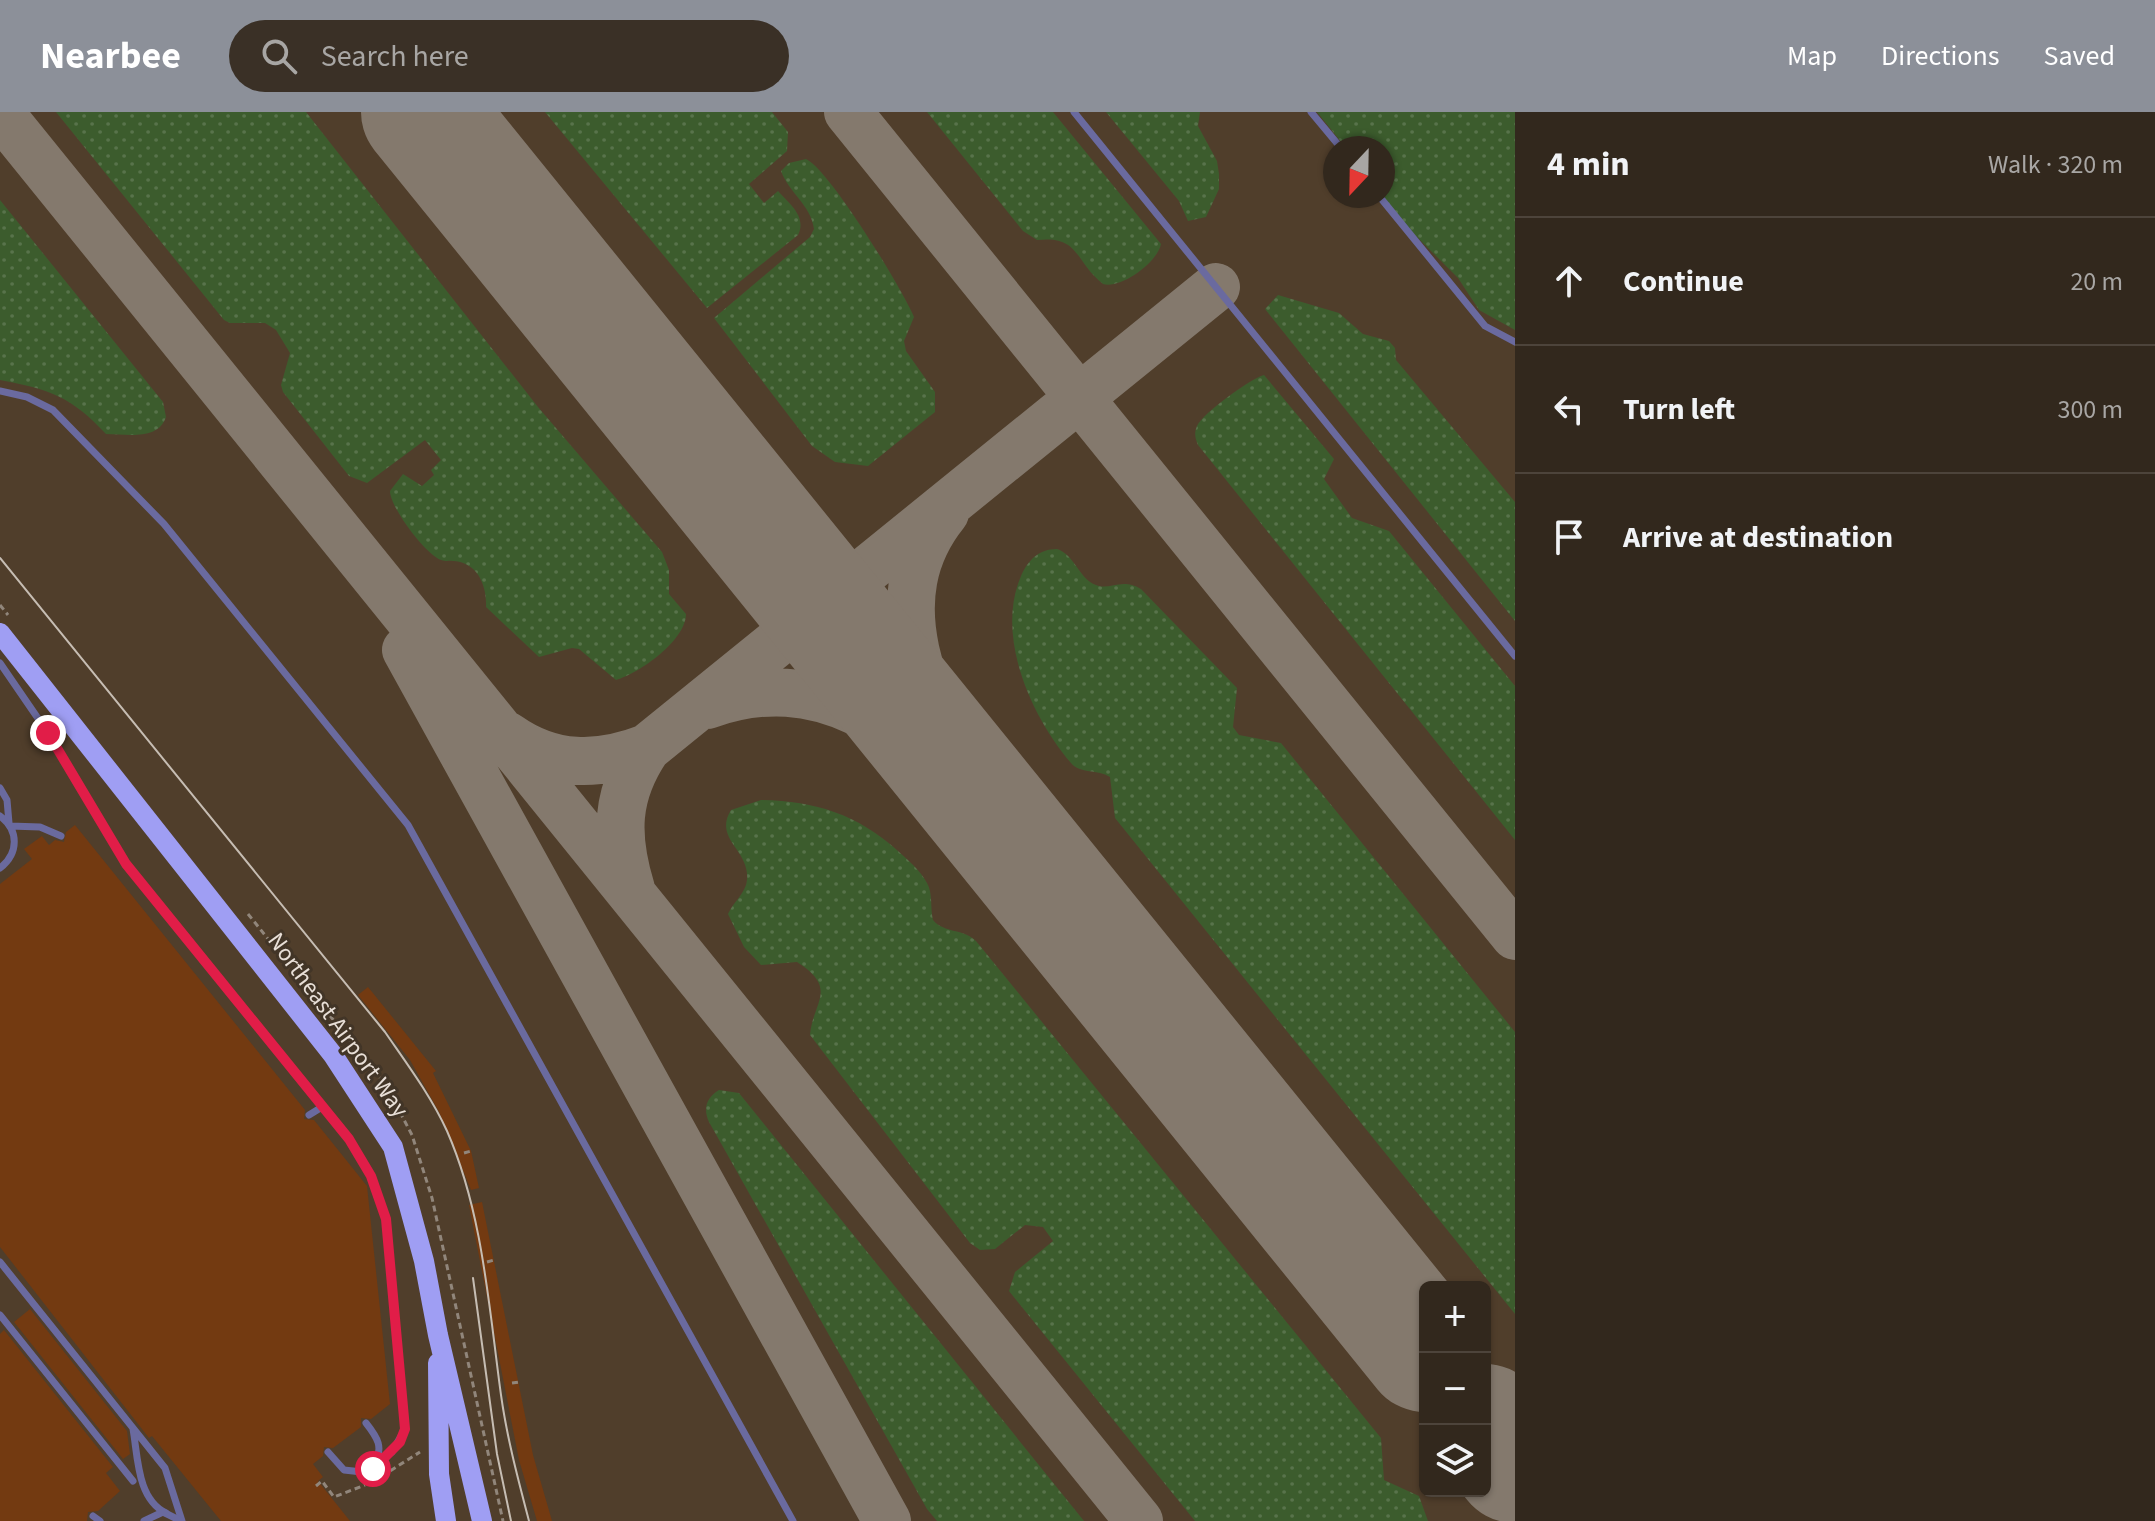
<!DOCTYPE html>
<meta charset="utf-8">
<style>
:root{--surface:#32281d;--page:#3a3026;--text:#f1f3f6;--muted:#a8a6a4;--line:#4d443b;--accent:#8c9099}
body{margin:0;font-family:"Source Sans 3",sans-serif;background:var(--page);color:var(--text)}
.controls{position:absolute;right:24px;bottom:24px;display:grid;overflow:hidden;border-radius:12px;box-shadow:0 2px 6px #0004}
.controls button{width:72px;height:72px;display:grid;place-items:center;padding:0;border:0;border-bottom:2px solid var(--line);background:var(--surface);color:var(--text);font:40px sans-serif}
.compass{position:absolute;left:1323px;top:24px;width:72px;height:72px;border-radius:50%;background:var(--surface);box-shadow:0 2px 6px #0004;rotate:202deg}
.stop{position:absolute;width:24px;height:24px;margin:-18px;border:6px solid #e11d48;border-radius:50%;background:#fff}
.stop.end{background:#e11d48;border-color:#fff;box-shadow:0 2px 8px #0008}
.list{margin:0;padding:0;list-style:none}
h2{display:flex;justify-content:space-between;align-items:center;height:104px;margin:0;padding:0 32px;font-size:34px}
h2 small{font-size:26px;font-weight:400;color:var(--muted)}
.list li{display:grid;grid-template-columns:52px 1fr auto;gap:24px;align-items:center;box-sizing:border-box;height:128px;padding:0 32px;border-top:2px solid var(--line)}
.list b{display:block;font-size:30px;white-space:nowrap}
.list em{font-size:26px;font-style:normal;color:var(--muted)}
.icon{flex:none;width:44px;height:44px;fill:none;stroke:currentColor;stroke-width:2;stroke-linecap:round;stroke-linejoin:round}
.map{position:relative;flex:none;width:1515px;height:1409px;overflow:hidden}
header{display:flex;align-items:center;gap:48px;box-sizing:border-box;height:112px;padding:0 40px;background:var(--accent);color:#fff}
header strong{font-size:38px}
nav{display:flex;gap:44px;margin-inline-start:auto;font-size:28px}
.search{width:560px;height:72px;background:var(--page);display:flex;align-items:center;gap:20px;box-sizing:border-box;padding:0 28px;border-radius:44px;color:var(--muted);font-size:30px}
main{display:flex}
aside{flex:1;background:var(--surface)}
.map>svg:first-child{display:block}
</style>
<header>
<strong>Nearbee</strong>
<div class="search"><svg class="icon" aria-label="search" viewBox="0 0 24 24"><circle cx="10" cy="10" r="6"/><path d="M15 15l6 6"/></svg>Search here</div>
<nav><a>Map</a><a>Directions</a><a>Saved</a></nav>
</header>
<main>
<div class="map">
<svg width="1515" height="1409" viewBox="0 0 1515 1409">
<defs>
<pattern id="grass-dots" width="8" height="8" patternUnits="userSpaceOnUse" patternTransform="scale(2)"><rect width="8" height="8" fill="#3c5c2d"/><path d="M2 2h.1M6 6h.1" fill="none" stroke="#58734b" stroke-width="1.8" stroke-linecap="round"/></pattern>
</defs>
<rect width="100%" height="100%" fill="#423527"/>
<!-- built -->
<path fill="#503e2b" fill-rule="evenodd" d="M 0,0 L 1515,0 L 1515,1409 L 0,1409 ZM 1335,36 L 1383,36 L 1383,84 L 1335,84 ZM 1425,1175 L 1485,1175 L 1485,1379 L 1425,1379 Z"/>
<!-- grass -->
<path fill="url(#grass-dots)" d="M 56,0 L 306,0 L 538,295 L 662,440 L 669,458 L 669,482 L 686,502 C 686,528 640,561 616,568 L 579,537 L 572,536 L 539,545 L 486,495 C 487,474 478,451 454,449 C 446,448 449,450 441,448 C 425,442 390,395 390,379 L 403,362 L 422,374 L 434,363 L 431,358 L 441,348 L 425,328 L 367,371 L 349,364 L 283,280 L 281,273 L 290,241 L 276,218 L 265,211 L 230,211 L 224,208 Z
M 545,0 L 772,0 L 788,20 L 787,39 L 749,72 L 764,91 L 778,79 C 790,92 807,105 798,123 L 707,196 Z
M 927,0 L 1053,0 L 1161,132 C 1157,151 1121,177 1103,172 C 1074,149 1080,123 1037,128 L 1023,119 Z
M 1106,0 L 1200,0 L 1198,14 L 1217,49 L 1219,62 L 1219,77 L 1206,105 L 1188,109 L 1179,89 Z
M 1317,0 L 1515,0 L 1515,218 L 1479,198 L 1458,166 L 1411,119 L 1383,84 L 1383,36 L 1346,36 Z
M 806,47 C 829,57 903,178 914,205 L 904,229 L 906,239 L 935,280 L 935,300 L 868,354 L 835,350 L 812,334 L 714,206 L 810,125 L 814,117 C 811,93 789,81 781,59 L 789,51 Z
M 0,88 L 163,290 L 166,305 C 158,329 127,322 106,322 C 72,285 49,277 0,268 Z
M 1278,183 L 1339,201 L 1363,222 L 1389,229 L 1395,236 L 1396,248 L 1515,390 L 1515,509 L 1265,197 Z
M 1264,263 L 1334,347 L 1324,367 L 1352,406 L 1389,419 L 1515,574 L 1515,728 L 1198,333 C 1195,326 1194,321 1197,314 C 1203,301 1250,267 1264,263 Z
M 1057,437 C 1075,443 1079,467 1096,473 C 1110,479 1121,465 1141,477 L 1237,576 L 1233,615 L 1239,623 L 1281,631 L 1515,920 L 1515,1202 L 1115,706 L 1110,665 C 1098,657 1080,662 1071,651 C 1031,604 995,524 1021,464 C 1028,448 1039,437 1057,437 Z
M 761,688 C 815,689 857,702 898,739 C 908,748 920,758 927,771 C 933,781 930,796 933,808 C 945,822 963,816 976,829 L 1381,1326 L 1384,1368 L 1419,1384 L 1428,1409 L 1195,1409 L 1009,1179 L 1015,1160 L 1053,1129 L 1043,1115 L 1025,1113 L 995,1137 L 980,1138 L 970,1131 L 810,923 C 813,889 839,877 797,850 L 761,853 L 744,835 L 728,802 C 733,790 746,781 747,768 C 750,738 713,727 731,698 Z
M 719,978 L 739,981 L 1084,1409 L 937,1409 L 927,1397 L 709,1010 C 703,997 706,986 719,978 Z"/>
<g fill="none" stroke-linecap="round" stroke-linejoin="round">
<!-- taxiway -->
<path stroke="#84796d" stroke-width="48" d="M 848,0 L 1515,824
M 0,1 L 1139,1409
M 406,538 L 887,1409
M 707,593 C 823,552 898,618 981,691 C 935,602 870,494 945,401
M 508,624 C 552,655 598,655 647,636
M 631,777 C 615,724 615,683 647,636 L 1216,175
M 1485,1325 L 1515,1382"/>
<!-- runway -->
<path stroke="#84796d" stroke-width="122" d="M 422,0 L 1425,1239
M 1485,1313 L 1515,1350"/>
</g>
<!-- building -->
<path fill="#733a11" d="M 75,713 L 305,998 L 304,1007 L 314,1008 L 367,1074 L 390,1292 L 371,1307 L 361,1306 L 361,1315 L 333,1336 L 324,1335 L 323,1344 L 313,1352 L 323,1365 L 318,1369 L 350,1409 L 221,1409 L 152,1324 L 149,1326 L 0,1135 L 0,772 L 32,747 L 24,737 L 42,724 L 49,733 L 55,728 L 64,730 L 66,720 Z
M 368,875 L 436,959 L 433,961 L 471,1039 L 479,1076 L 471,1078 L 439,1000 L 410,948 L 358,883 Z
M 482,1090 L 533,1343 L 552,1409 L 537,1409 L 519,1348 L 469,1093 Z
M 30,1197 L 127,1319 L 130,1342 L 123,1347 L 14,1210 Z
M 4,1218 L 113,1355 L 106,1361 L 120,1379 L 98,1399 L 88,1400 L 87,1409 L 0,1409 L 0,1222 Z"/>
<g fill="none" stroke-linecap="round" stroke-linejoin="round">
<!-- path -->
<path stroke="#91867b" stroke-width="3" stroke-dasharray="6 4" stroke-linecap="butt" d="M 0,493 L 8,503
M 248,802 L 385,972 L 412,1023 L 432,1086 L 503,1409
M 464,1041 L 471,1039
M 487,1150 L 494,1148
M 512,1271 L 519,1270
M 382,1364 L 420,1340
M 316,1374 L 322,1369 L 334,1385 L 365,1373"/>
<!-- service -->
<path stroke="#6a6a9f" stroke-width="7" d="M 1074,0 L 1515,544
M 1311,0 L 1341,36
M 1379,84 L 1485,214 L 1515,230
M 0,279 L 27,285 L 53,298 L 164,412 L 408,713 L 793,1409
M 0,551 L 48,621 L 126,752 L 349,1027 L 371,1064 L 386,1107 L 405,1317 L 392,1340 L 362,1360 L 344,1358 L 328,1340
M 0,676 L 7,688 L 9,711
M 0,704 C 19,718 19,741 0,756
M 10,714 L 40,715 L 61,724
M 309,1003 L 322,995
M 0,1150 L 165,1356 L 182,1409
M 0,1203 L 133,1369
M 366,1311 C 377,1325 385,1336 373,1353
M 133,1317 C 138,1345 137,1387 166,1401
M 93,1404 L 100,1409"/>
<!-- primary -->
<path stroke="#9f9ef3" stroke-width="20" d="M 0,521 L 333,943 L 393,1035 L 424,1149 L 438,1223 L 482,1409
M 438,1251 L 439,1362 L 446,1409"/>
<!-- tram -->
<path stroke="#c6bdb3" stroke-width="2" d="M 0,446 L 385,920 C 407,952 431,984 447,1019 C 483,1101 489,1196 501,1283 C 507,1326 518,1367 529,1409
M 473,1166 L 497,1342 L 511,1409"/>
<!-- service-bridge -->
<path stroke="#6a6a9f" stroke-width="7" d="M 144,1409 L 163,1400 L 181,1409"/>
</g>
<g fill="none" stroke-linecap="round" stroke-linejoin="round">
<!-- route -->
<path stroke="#e11d48" stroke-width="10" d="M 48,621 L 126,752 L 349,1027 L 371,1064 L 386,1107 L 405,1317 L 400,1330 L 373,1357"/>
</g>
<g text-anchor="middle" dominant-baseline="central" stroke-width="6" stroke-linejoin="round" paint-order="stroke">
<!-- street labels -->
<g font-size="24" fill="#e8dfd7" stroke="#423527">
<text transform="translate(338 913) rotate(54)">Northeast Airport Way</text>
</g>
</g>
</svg>
<div class="controls">
<button>+</button>
<button>−</button>
<button><svg class="icon" aria-label="layers" viewBox="0 0 24 24"><path d="M12 4l9 5-9 5-9-5zM3 14l9 5 9-5"/></svg></button>
</div>
<svg class="compass" viewBox="-18 -18 36 36"><path d="M0-13l5 13h-10z" fill="#e53935"/><path d="M0 13l5-13h-10z" fill="#a8a6a4"/></svg>
<div class="stop" style="left:373px;top:1357px"></div>
<div class="stop end" style="left:48px;top:621px"></div>
</div>
<aside>
<h2>4 min<small>Walk · 320 m</small></h2>
<ul class="list">
<li><svg class="icon" aria-label="ahead" viewBox="0 0 24 24"><path d="M12 20V5M6 11l6-6 6 6"/></svg><div><b>Continue</b></div><em>20 m</em></li>
<li><svg class="icon" aria-label="left" viewBox="0 0 24 24"><path d="M17 20v-9H6M10 6l-5 5 5 5"/></svg><div><b>Turn left</b></div><em>300 m</em></li>
<li><svg class="icon" aria-label="arrive" viewBox="0 0 24 24"><path d="M6 21V4h12l-3 4 3 4H6"/></svg><div><b>Arrive at destination</b></div></li>
</ul>
</aside>
</main>
